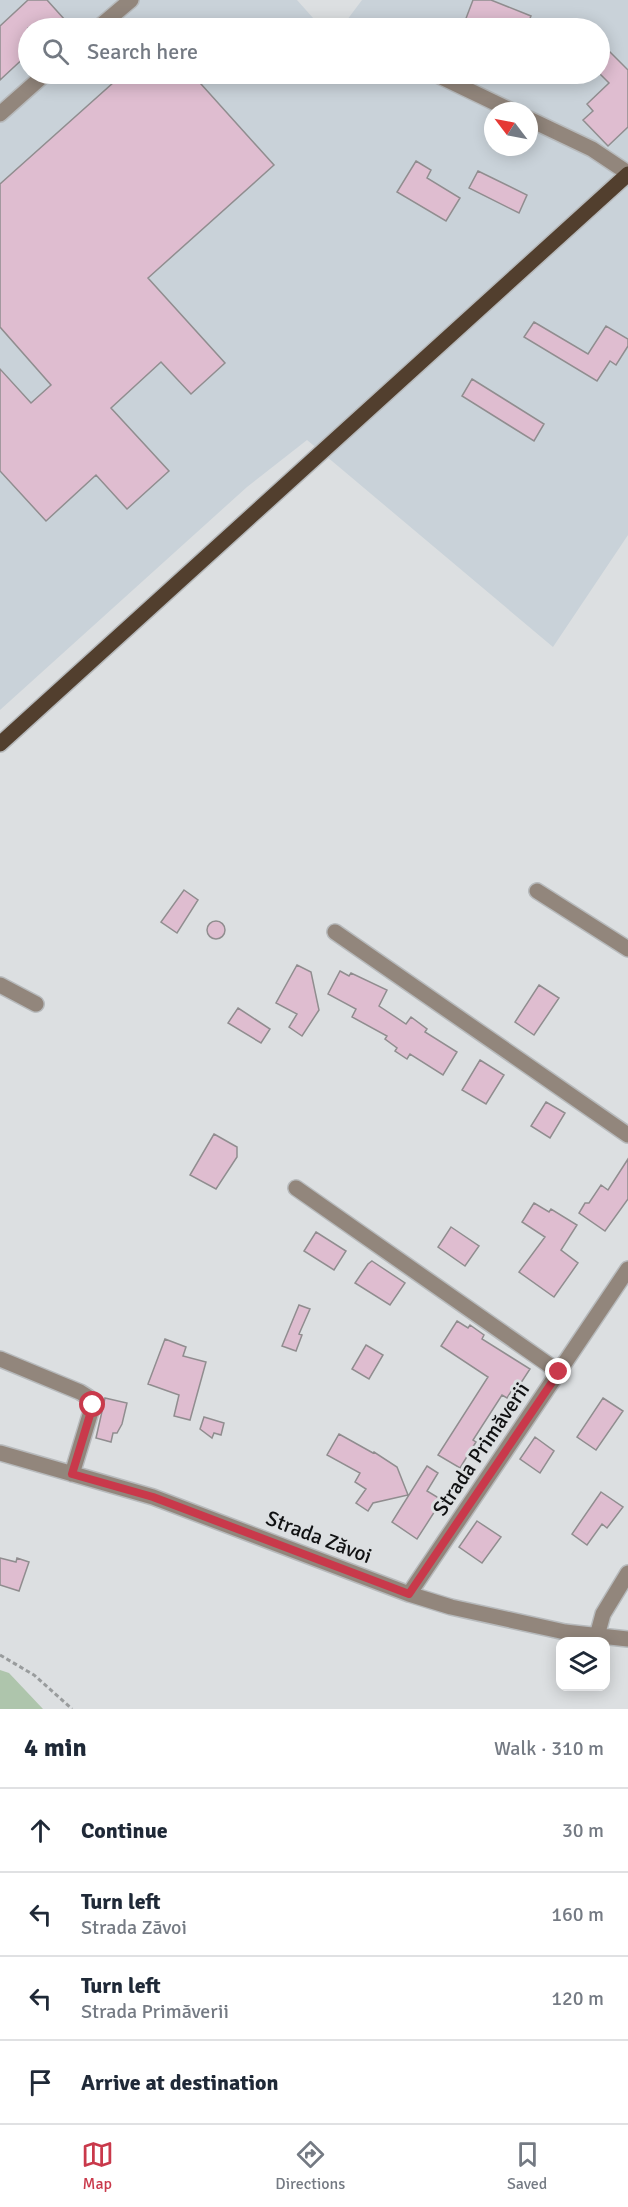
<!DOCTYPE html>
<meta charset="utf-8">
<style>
:root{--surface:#fff;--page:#f2f2f3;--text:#1f2937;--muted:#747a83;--line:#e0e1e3;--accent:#c9394b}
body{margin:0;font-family:Signika,sans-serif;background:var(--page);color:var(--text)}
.controls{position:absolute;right:18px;bottom:18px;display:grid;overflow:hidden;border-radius:12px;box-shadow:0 3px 15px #0003}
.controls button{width:54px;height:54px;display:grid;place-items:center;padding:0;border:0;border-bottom:2px solid var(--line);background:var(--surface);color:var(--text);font:30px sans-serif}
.compass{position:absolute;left:484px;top:102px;width:54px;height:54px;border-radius:50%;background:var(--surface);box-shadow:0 3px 15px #0003;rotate:302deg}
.stop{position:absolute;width:18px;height:18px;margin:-14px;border:4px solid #c9394b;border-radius:50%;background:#fff}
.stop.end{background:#c9394b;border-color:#fff;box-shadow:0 2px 6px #0008}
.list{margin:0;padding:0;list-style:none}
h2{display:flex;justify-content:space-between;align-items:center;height:78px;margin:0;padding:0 24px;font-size:26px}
h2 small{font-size:20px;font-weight:400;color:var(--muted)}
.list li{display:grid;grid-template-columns:39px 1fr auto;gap:18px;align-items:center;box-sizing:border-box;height:84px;padding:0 24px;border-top:2px solid var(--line)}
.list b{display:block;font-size:22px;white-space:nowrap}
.list p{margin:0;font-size:20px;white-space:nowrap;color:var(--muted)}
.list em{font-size:20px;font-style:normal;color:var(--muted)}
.icon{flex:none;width:33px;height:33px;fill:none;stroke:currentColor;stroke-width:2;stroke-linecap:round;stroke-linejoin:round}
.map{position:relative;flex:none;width:628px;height:1709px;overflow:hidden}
.search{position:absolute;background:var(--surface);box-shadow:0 3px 15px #0003;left:18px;right:18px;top:18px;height:66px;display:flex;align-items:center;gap:15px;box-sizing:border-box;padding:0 21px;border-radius:33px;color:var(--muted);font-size:22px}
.sheet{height:414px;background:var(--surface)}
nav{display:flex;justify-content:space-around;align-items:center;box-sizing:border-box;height:84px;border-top:2px solid var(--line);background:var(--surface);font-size:16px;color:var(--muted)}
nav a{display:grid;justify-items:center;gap:3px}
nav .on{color:var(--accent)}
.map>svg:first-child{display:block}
</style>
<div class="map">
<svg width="628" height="1709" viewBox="0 0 628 1709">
<rect width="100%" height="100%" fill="#dcdfe1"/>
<!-- built -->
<path fill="#c9d2d9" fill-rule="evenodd" d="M 0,0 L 297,0 L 322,28 L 28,28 L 28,74 L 600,74 L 600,28 L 341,28 L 362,0 L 628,0 L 628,535 L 553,647 L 307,440 L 247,487 L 0,710 ZM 493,111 L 529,111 L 529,147 L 493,147 Z"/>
<!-- green -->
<path fill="#aec5ac" d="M 0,1670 L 9,1673 L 43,1709 L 0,1709 Z"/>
<!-- building -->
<path fill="#dfbdd0" stroke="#908d8f" stroke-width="1.5" d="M 28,0 L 47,0 L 65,20 L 56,28 L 28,28 L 28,54 L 0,80 L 0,26 Z
M 473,0 L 491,0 L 531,16 L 526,28 L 483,28 L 465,21 Z
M 600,42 L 628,70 L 628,127 L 608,146 L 583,120 L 593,111 L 587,104 L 609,83 L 600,74 Z
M 123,74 L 192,74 L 274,165 L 148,278 L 225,363 L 191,394 L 161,362 L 111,408 L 169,471 L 127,509 L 96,475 L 46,521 L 0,471 L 0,369 L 31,403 L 51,385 L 0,327 L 0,184 Z
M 416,161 L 431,170 L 427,178 L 460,198 L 446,221 L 397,192 Z
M 478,171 L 527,195 L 519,213 L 469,188 Z
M 534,322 L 588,354 L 606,326 L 628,339 L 628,346 L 616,365 L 610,361 L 597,381 L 524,337 Z
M 472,379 L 544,424 L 534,441 L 462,396 Z
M 184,890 L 198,900 L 177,933 L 161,922 Z
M207 930a9 9 0 1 1 18 0a9 9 0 1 1-18 0Z
M 297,965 L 311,972 L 319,1010 L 302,1036 L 289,1027 L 297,1014 L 276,1003 Z
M 340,971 L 349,976 L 351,973 L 387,990 L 379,1006 L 406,1024 L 411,1017 L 427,1029 L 425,1032 L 457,1052 L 443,1075 L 410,1054 L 407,1059 L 395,1051 L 397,1048 L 385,1039 L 387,1036 L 352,1017 L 356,1009 L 328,994 Z
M 539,985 L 559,998 L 534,1035 L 515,1022 Z
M 238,1008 L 270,1029 L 261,1043 L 228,1023 Z
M 480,1060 L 504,1075 L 486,1104 L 462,1090 Z
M 546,1102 L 565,1113 L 550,1138 L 531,1126 Z
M 214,1134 L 237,1147 L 237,1157 L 216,1189 L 190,1175 Z
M 628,1159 L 628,1199 L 605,1231 L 579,1213 L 585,1203 L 589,1203 L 601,1185 L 608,1190 Z
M 534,1203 L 549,1212 L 551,1209 L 577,1225 L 561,1250 L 578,1263 L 554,1297 L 519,1272 L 545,1237 L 522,1222 Z
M 451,1227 L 479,1246 L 465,1266 L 438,1247 Z
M 316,1232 L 346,1251 L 334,1270 L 304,1251 Z
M 372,1261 L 405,1283 L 390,1305 L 355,1283 L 368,1264 Z
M 299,1305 L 310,1309 L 299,1334 L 302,1335 L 296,1351 L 282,1346 Z
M 457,1321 L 468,1328 L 470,1325 L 484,1335 L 482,1339 L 530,1369 L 515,1392 L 512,1390 L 507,1398 L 502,1395 L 473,1440 L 476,1442 L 460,1468 L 438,1455 L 488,1377 L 441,1346 Z
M 165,1339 L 186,1347 L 183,1356 L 206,1362 L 190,1420 L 174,1416 L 179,1395 L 148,1384 Z
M 366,1345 L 383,1355 L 369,1379 L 352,1369 Z
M 105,1398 L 127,1403 L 122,1424 L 117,1433 L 113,1433 L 111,1442 L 96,1438 Z
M 603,1398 L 623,1411 L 596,1450 L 577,1437 Z
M 204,1417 L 224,1423 L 221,1435 L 214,1433 L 212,1438 L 200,1429 Z
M 339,1434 L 373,1453 L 374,1452 L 397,1467 L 408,1495 L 373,1503 L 368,1511 L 356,1503 L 366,1489 L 355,1482 L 360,1473 L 327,1455 Z
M 535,1437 L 554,1451 L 540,1473 L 520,1459 Z
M 427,1466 L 438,1473 L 427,1491 L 442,1500 L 417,1539 L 392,1522 Z
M 601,1492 L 623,1507 L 607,1528 L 602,1524 L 587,1545 L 572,1534 Z
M 477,1521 L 501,1537 L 482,1563 L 459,1547 Z
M 0,1558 L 16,1562 L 17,1558 L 29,1562 L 19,1591 L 0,1585 Z"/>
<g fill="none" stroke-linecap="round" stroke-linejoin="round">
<!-- minor casing -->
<g stroke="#b7babc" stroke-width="18">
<path id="minor" d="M 98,28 L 131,0
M 435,74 L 512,111
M 0,114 L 45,74
M 529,119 L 592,149 L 628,173
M 537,891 L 628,949
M 335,932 L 628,1135
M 0,985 L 36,1004
M 296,1188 L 559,1372
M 0,1359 L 80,1392 L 88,1397 L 93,1405 L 72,1474
M 0,1453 L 153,1497 L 409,1594 L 451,1607 L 565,1632 L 628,1639
M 409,1594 L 628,1269
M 597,1636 L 603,1614 L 628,1573"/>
</g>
<!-- major casing -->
<g stroke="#b7babc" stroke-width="18">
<path id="major" d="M 0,744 L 628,174"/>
</g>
<!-- path -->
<path stroke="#999c9d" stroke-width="3" stroke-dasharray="4.5 3" stroke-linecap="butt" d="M 0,1655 L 34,1675 L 72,1709"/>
<!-- minor -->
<use href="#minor" stroke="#92867c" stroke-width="15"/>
<!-- major -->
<use href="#major" stroke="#523f2e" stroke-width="15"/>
</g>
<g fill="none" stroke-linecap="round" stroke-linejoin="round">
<!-- route -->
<path stroke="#c9394b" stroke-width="8" d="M 93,1405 L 72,1474 L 153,1497 L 409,1594 L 559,1372"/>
</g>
<g text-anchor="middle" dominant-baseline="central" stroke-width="6" stroke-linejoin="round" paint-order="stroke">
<!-- street labels -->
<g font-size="21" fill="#101112" stroke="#dcdfe1">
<text transform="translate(481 1449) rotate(-56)">Strada Primăverii</text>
<text transform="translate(319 1537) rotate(21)">Strada Zăvoi</text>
</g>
</g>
</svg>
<div class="controls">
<button><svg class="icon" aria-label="layers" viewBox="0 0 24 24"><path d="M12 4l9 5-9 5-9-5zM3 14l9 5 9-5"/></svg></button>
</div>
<svg class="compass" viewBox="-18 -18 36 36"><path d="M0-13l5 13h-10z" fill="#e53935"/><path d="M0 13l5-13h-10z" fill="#747a83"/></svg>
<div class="stop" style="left:93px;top:1405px"></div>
<div class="stop end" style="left:559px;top:1372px"></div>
<div class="search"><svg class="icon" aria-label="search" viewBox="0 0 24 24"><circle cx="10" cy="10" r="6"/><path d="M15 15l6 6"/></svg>Search here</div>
</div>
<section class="sheet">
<h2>4 min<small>Walk · 310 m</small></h2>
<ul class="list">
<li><svg class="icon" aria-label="ahead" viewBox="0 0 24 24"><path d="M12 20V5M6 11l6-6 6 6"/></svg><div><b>Continue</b></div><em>30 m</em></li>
<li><svg class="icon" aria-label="left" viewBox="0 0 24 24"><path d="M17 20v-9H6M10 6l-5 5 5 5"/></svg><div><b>Turn left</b><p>Strada Zăvoi</p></div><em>160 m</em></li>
<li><svg class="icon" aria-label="left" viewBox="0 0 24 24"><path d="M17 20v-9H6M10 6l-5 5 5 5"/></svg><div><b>Turn left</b><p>Strada Primăverii</p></div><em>120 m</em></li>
<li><svg class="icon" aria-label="arrive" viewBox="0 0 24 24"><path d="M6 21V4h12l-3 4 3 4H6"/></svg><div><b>Arrive at destination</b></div></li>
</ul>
</section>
<nav>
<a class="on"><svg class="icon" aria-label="map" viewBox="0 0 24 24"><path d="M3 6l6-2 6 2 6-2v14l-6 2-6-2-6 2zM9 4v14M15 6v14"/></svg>Map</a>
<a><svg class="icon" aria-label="directions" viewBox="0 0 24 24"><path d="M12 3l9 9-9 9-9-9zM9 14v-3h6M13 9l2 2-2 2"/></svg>Directions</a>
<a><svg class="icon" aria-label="saved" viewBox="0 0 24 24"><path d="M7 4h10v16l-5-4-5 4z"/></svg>Saved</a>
</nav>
